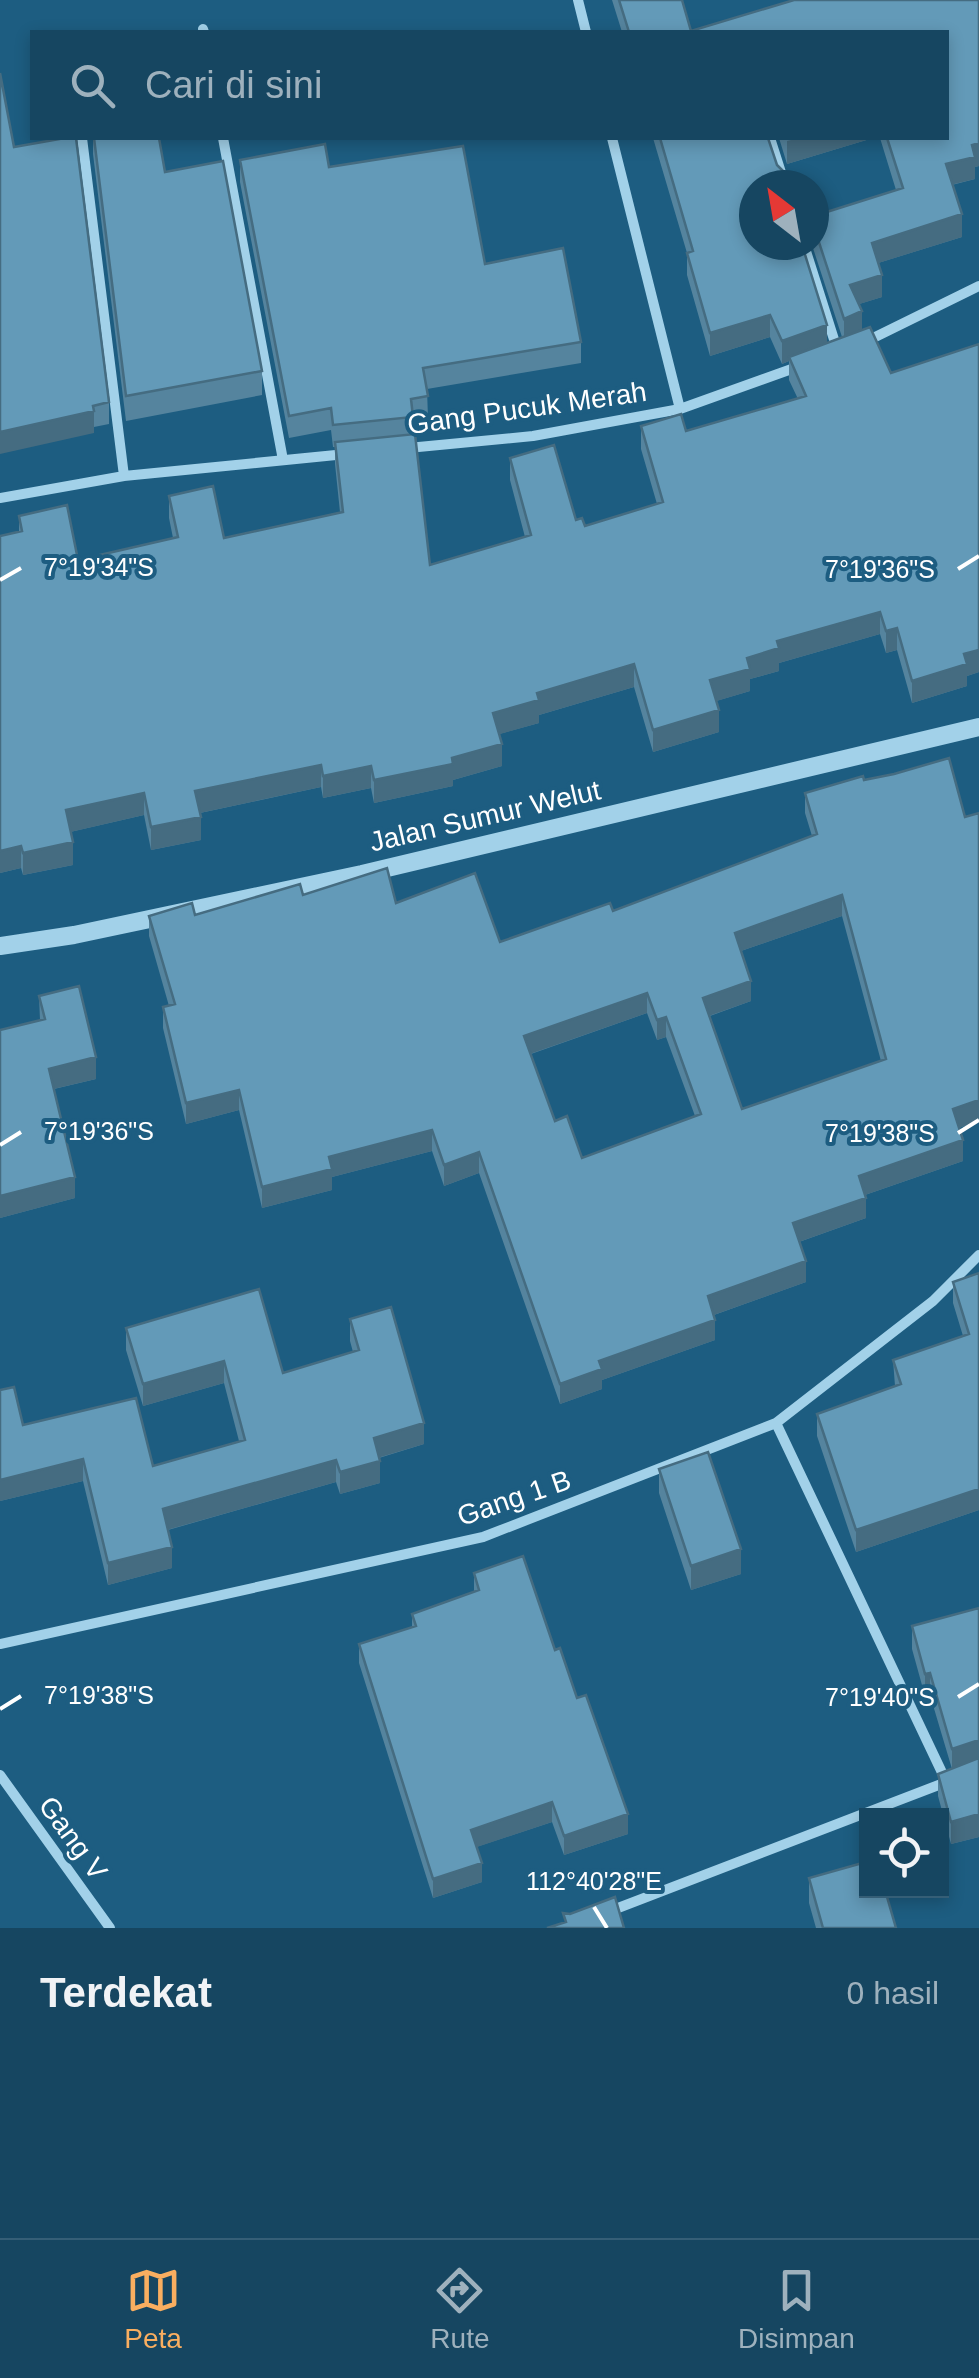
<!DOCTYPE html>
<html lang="id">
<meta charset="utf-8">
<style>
:root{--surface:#164661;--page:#23506a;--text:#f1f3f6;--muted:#9eb1bd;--line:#355e76;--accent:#f9ae60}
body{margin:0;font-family:Helvetica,sans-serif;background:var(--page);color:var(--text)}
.controls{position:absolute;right:30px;bottom:30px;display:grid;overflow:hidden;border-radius:0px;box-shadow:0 5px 15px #0003}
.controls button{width:90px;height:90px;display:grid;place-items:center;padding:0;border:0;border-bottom:2px solid var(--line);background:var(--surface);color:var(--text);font:50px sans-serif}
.compass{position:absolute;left:739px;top:170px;width:90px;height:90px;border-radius:50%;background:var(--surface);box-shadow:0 5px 15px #0003;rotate:329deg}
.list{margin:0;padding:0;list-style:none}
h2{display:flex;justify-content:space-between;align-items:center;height:130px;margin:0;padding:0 40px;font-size:42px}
h2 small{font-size:32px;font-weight:400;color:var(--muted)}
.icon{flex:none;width:55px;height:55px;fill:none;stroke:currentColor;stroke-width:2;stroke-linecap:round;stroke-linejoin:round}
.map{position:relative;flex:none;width:979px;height:1928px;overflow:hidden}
.search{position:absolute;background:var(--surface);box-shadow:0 5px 15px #0003;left:30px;right:30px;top:30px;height:110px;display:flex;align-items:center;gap:25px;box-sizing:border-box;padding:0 35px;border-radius:0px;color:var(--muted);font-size:38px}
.sheet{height:310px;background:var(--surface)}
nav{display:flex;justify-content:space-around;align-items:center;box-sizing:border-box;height:140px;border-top:2px solid var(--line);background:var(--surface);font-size:28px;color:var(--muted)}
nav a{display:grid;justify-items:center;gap:5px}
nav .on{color:var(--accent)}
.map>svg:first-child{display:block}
</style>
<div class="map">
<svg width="979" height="1928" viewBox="0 0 979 1928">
<rect width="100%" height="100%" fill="#1d5d81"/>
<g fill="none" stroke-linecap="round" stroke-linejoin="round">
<!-- minor -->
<path stroke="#a2d1e9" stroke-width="10" d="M 578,0 L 586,32
M 203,29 L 204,32
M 82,138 L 124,476
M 223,138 L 283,460
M 612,138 L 680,409
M 770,138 L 785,185
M 804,245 L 838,352
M 863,343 L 979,286
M 408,448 L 533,436 L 680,409 L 800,366
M 0,498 L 124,476 L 346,454
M 776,1423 L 946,1781
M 0,1644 L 483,1537 L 776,1423 L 933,1301 L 979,1255
M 0,1775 L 110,1928
M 605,1913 L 949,1781"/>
<!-- tertiary -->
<path stroke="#a2d1e9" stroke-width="18" d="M 0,946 L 74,935 L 362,874 L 979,727"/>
</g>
<!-- wall -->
<path fill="#55849e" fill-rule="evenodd" d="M 612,0 L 682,0 L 691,31 L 794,0 L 979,0 L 979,166 L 975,167 L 975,179 L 952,185 L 962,214 L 962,237 L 878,263 L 882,275 L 882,297 L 859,304 L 862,311 L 862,330 L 870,327 L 891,373 L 979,344 L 979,672 L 967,676 L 967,686 L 912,703 L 897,650 L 886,653 L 880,634 L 779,663 L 779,671 L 750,679 L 750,691 L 716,701 L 719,710 L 719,732 L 653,752 L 634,687 L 539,715 L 539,723 L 499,734 L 502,744 L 502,766 L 453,780 L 453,786 L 374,803 L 371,788 L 323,798 L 321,787 L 200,813 L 201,840 L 151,850 L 144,815 L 70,832 L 73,842 L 73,865 L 23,875 L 21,868 L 0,873 L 0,536 L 19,532 L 19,516 L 67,505 L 78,560 L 173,538 L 169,518 L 169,496 L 213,486 L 224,538 L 340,512 L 335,464 L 335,447 L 333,447 L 331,430 L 289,438 L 240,182 L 240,160 L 325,144 L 329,167 L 463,146 L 485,264 L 563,248 L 581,342 L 581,363 L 427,389 L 428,418 L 413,421 L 413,434 L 415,434 L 430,565 L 525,537 L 510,480 L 510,458 L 554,445 L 576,520 L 582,518 L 585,526 L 657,504 L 641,449 L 641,426 L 681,414 L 686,431 L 798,399 L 789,380 L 789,361 L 782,364 L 770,337 L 710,356 L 687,275 L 687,253 L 653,138 L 768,138 L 777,165 L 783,171 L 787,185 L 754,185 L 754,245 L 802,245 L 827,325 L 827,343 L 842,337 L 812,245 L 814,245 L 814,216 L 896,190 L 880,138 L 946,138 L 946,32 L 622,32 Z
M 93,138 L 159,138 L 165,172 L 262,371 L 262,395 L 126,421 L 93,154 Z
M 779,138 L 873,138 L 787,164 Z
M 14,147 L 109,402 L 109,424 L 94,427 L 94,433 Z
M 864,780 L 965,817 L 979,813 L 979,1121 L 959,1128 L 963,1161 L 865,1195 L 866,1218 L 799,1242 L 806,1282 L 714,1315 L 715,1340 L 602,1380 L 602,1389 L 560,1404 L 479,1173 L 444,1186 L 432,1151 L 332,1177 L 332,1190 L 262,1208 L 239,1110 L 186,1124 L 163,1028 L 163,1007 L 169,1006 L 149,936 L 149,916 L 195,915 L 303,895 L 396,903 L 500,942 L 613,911 L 812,836 L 805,813 L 805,793 ZM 842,916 L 881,1061 L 742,1109 L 710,1016 L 751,1001 L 741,951 ZM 647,1013 L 657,1040 L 666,1037 L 695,1116 L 582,1158 L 555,1121 L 531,1054 Z
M 39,996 L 96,1079 L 54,1089 L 75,1198 L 0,1218 L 0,1030 L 40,1020 Z
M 979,1273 L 979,1510 L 856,1552 L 817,1436 L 817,1414 L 895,1386 L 893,1360 L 963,1336 L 953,1303 L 953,1282 Z
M 350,1319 L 424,1444 L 379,1458 L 380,1483 L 340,1494 L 336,1482 L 168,1530 L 172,1568 L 108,1585 L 83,1481 L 0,1501 L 0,1390 L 23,1425 L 153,1466 L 239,1441 L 224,1383 L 143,1406 L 126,1350 L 126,1328 L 283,1373 L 353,1352 L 350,1341 Z
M 659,1469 L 741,1574 L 691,1590 L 659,1493 Z
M 474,1573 L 555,1650 L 577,1698 L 628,1834 L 564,1855 L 552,1822 L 476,1847 L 482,1882 L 433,1898 L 359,1663 L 359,1644 L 412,1627 L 412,1614 L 474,1592 Z
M 979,1608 L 979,1837 L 951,1844 L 938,1796 L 938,1774 L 952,1769 L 930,1695 L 925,1696 L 912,1649 L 912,1626 Z
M 809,1878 L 896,1928 L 816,1928 L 809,1903 Z"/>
<!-- shaded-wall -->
<path fill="#456c81" d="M 799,138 L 873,138 L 787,164 L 787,141 Z
M 979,143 L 979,166 L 975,167 L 975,179 L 946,186 L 946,164 L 972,145 Z
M 962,214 L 962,237 L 872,265 L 872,243 Z
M 882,275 L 882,297 L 850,307 L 850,285 Z
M 862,311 L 862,334 L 844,342 L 844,319 Z
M 770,315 L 770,337 L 710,356 L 710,333 Z
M 827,325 L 827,347 L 789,357 L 789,361 L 782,364 L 782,341 Z
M 94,411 L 94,433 L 0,454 L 0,432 Z
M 880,612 L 880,634 L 779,663 L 779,671 L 750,679 L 750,691 L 710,703 L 710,680 L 777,641 Z
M 897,628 L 897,650 L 886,653 L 886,631 Z
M 979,650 L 979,672 L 967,676 L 967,686 L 912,703 L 912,681 L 964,654 Z
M 634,664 L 634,687 L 539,715 L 539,723 L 493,736 L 493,713 L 537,693 Z
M 719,710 L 719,732 L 653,752 L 653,730 Z
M 502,744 L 502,766 L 453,780 L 453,786 L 374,803 L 374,780 Z
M 321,765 L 321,787 L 195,814 L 195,791 Z
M 371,766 L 371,788 L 323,798 L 323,776 Z
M 144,793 L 144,815 L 66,833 L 66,810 Z
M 201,817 L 201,840 L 151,850 L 151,827 Z
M 73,842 L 73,865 L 23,875 L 23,853 Z
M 21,846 L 21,868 L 0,873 L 0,851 Z
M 842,895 L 842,916 L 735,953 L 735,933 Z
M 751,981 L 751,1001 L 703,1018 L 703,998 Z
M 647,993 L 647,1013 L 524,1056 L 524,1036 Z
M 666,1017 L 666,1037 L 657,1040 L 657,1020 Z
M 96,1057 L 96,1079 L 49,1090 L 49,1069 Z
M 239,1090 L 239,1110 L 186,1124 L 186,1103 Z
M 979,1100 L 979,1121 L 953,1130 L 953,1109 Z
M 432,1130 L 432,1151 L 332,1177 L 332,1190 L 262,1208 L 262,1187 L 329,1157 Z
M 963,1140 L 963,1161 L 859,1197 L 859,1176 Z
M 479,1152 L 479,1173 L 444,1186 L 444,1165 Z
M 75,1177 L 75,1198 L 0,1218 L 0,1196 Z
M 866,1198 L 866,1218 L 793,1244 L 793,1223 Z
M 806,1261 L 806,1282 L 708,1317 L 708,1296 Z
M 715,1320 L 715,1340 L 602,1380 L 602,1389 L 560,1404 L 560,1384 L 599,1361 Z
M 224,1361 L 224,1383 L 143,1406 L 143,1384 Z
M 424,1423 L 424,1444 L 374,1459 L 374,1438 Z
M 83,1459 L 83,1481 L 0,1501 L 0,1480 Z
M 336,1460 L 336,1482 L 163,1531 L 163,1509 Z
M 380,1461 L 380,1483 L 340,1494 L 340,1472 Z
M 979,1489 L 979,1510 L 856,1552 L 856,1530 Z
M 172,1547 L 172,1568 L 108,1585 L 108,1563 Z
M 741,1549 L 741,1574 L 691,1590 L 691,1566 Z
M 930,1673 L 930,1695 L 925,1696 L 925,1674 Z
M 979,1740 L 979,1762 L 952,1772 L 952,1749 Z
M 552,1802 L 552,1822 L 471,1849 L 471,1830 Z
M 628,1814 L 628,1834 L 564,1855 L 564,1836 Z
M 979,1814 L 979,1837 L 951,1844 L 951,1822 Z
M 482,1863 L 482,1882 L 433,1898 L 433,1879 Z"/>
<!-- building -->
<path fill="#639ab8" stroke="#456c81" stroke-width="2.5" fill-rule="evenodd" d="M 619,0 L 682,0 L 691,31 L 794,0 L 979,0 L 979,143 L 972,145 L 975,157 L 946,164 L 962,214 L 872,243 L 882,275 L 850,285 L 862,311 L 844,319 L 814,227 L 814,216 L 903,188 L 887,138 L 946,138 L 946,32 L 629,32 Z
M 0,73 L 14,147 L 65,138 L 76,138 L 109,402 L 93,406 L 94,411 L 0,432 Z
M 94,138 L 159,138 L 165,172 L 223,161 L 262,371 L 126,396 Z
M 660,138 L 768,138 L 777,165 L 783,171 L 787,185 L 754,185 L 754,245 L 802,245 L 827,325 L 782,341 L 770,315 L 710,333 L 687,253 L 693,251 Z
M 325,144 L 329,167 L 463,146 L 485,264 L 563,248 L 581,342 L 423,368 L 428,396 L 411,399 L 413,417 L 333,425 L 331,408 L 289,416 L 240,160 Z
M 870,327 L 891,373 L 979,344 L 979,650 L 964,654 L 967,664 L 912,681 L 897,628 L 886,631 L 880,612 L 777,641 L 779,648 L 747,658 L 750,669 L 710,680 L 719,710 L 653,730 L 634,664 L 537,693 L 539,700 L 493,713 L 502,744 L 452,758 L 453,764 L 374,780 L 371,766 L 323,776 L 321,765 L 195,791 L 201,817 L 151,827 L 144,793 L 66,810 L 73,842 L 23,853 L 21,846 L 0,851 L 0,536 L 22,531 L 19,516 L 67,505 L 78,560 L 178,537 L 169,496 L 213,486 L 224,538 L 343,512 L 335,442 L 415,434 L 430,565 L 531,535 L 510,458 L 554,445 L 576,520 L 582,518 L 585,526 L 663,502 L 641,426 L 681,414 L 686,431 L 806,396 L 789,357 Z
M 949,758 L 965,817 L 979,813 L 979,1100 L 953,1109 L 963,1140 L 859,1176 L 866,1198 L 793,1223 L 806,1261 L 708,1296 L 715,1320 L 599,1361 L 602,1369 L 560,1384 L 479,1152 L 444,1165 L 432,1130 L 329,1157 L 332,1169 L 262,1187 L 239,1090 L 186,1103 L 163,1007 L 175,1004 L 149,916 L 192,903 L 195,915 L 300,884 L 303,895 L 387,868 L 396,903 L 475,873 L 500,942 L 610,903 L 613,911 L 817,834 L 805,793 L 863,776 L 864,780 L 894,774 ZM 842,895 L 886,1059 L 742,1109 L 703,998 L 751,981 L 735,933 ZM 647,993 L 657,1020 L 666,1017 L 701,1114 L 582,1158 L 567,1116 L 555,1121 L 524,1036 Z
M 79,986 L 96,1057 L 49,1069 L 75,1177 L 0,1196 L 0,1030 L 45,1019 L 39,996 Z
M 979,1273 L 979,1489 L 856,1530 L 817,1414 L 901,1384 L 893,1360 L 969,1334 L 953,1282 Z
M 259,1289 L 283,1373 L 359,1350 L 350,1319 L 391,1307 L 424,1423 L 374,1438 L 380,1461 L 340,1472 L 336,1460 L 163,1509 L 172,1547 L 108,1563 L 83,1459 L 0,1480 L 0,1390 L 14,1387 L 23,1425 L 136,1398 L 153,1466 L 245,1440 L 224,1361 L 143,1384 L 126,1328 Z
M 708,1452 L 741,1549 L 691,1566 L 659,1469 Z
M 523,1556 L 555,1650 L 560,1648 L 577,1698 L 586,1695 L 628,1814 L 564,1836 L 552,1802 L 471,1830 L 482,1863 L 433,1879 L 359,1644 L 416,1626 L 412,1614 L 479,1590 L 474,1573 Z
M 979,1608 L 979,1740 L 952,1749 L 930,1673 L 925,1674 L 912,1626 Z
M 979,1758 L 979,1814 L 951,1822 L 938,1774 Z
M 866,1862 L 866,1890 L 885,1890 L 896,1928 L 823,1928 L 809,1878 Z
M 615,1897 L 624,1928 L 547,1928 L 566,1922 L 563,1913 L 570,1914 Z"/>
<!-- ticks -->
<path fill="none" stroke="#fff" stroke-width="4" d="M 958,569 L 979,556M 0,580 L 21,568M 958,1133 L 979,1120M 0,1145 L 21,1132M 958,1697 L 979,1684M 0,1709 L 21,1696M 594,1907 L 607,1928"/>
<g text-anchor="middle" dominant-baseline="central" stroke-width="8" stroke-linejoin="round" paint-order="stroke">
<!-- street labels -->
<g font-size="28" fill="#fff" stroke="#1d5d81">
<text transform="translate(527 408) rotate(-8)">Gang Pucuk Merah</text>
<text transform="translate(485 816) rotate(-13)">Jalan Sumur Welut</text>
<text transform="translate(514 1498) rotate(-19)">Gang 1 B</text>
<text transform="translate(73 1838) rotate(54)">Gang V</text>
</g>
</g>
<g font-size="25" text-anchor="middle" fill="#fff" stroke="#1d5d81" stroke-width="8" stroke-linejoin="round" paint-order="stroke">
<text x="99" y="576">7°19'34"S</text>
<text x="880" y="578">7°19'36"S</text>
<text x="99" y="1140">7°19'36"S</text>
<text x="880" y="1142">7°19'38"S</text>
<text x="99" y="1704">7°19'38"S</text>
<text x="880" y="1706">7°19'40"S</text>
<text x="594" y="1890">112°40'28"E</text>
</g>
</svg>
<div class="controls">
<button><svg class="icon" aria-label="locate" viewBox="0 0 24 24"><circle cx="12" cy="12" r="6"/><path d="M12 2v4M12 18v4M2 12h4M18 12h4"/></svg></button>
</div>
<svg class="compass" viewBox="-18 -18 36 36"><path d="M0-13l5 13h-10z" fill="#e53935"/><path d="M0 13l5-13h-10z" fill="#9eb1bd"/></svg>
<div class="search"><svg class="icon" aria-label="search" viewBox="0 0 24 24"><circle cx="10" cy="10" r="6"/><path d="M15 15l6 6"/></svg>Cari di sini</div>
</div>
<section class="sheet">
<h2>Terdekat<small>0 hasil</small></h2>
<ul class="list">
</ul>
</section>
<nav>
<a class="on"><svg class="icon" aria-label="map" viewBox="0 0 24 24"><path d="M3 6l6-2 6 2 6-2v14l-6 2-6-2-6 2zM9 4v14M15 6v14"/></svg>Peta</a>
<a><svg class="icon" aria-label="directions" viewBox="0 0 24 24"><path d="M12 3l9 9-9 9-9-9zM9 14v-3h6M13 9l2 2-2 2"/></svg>Rute</a>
<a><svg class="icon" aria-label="saved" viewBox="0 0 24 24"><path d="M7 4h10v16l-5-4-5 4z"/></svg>Disimpan</a>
</nav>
